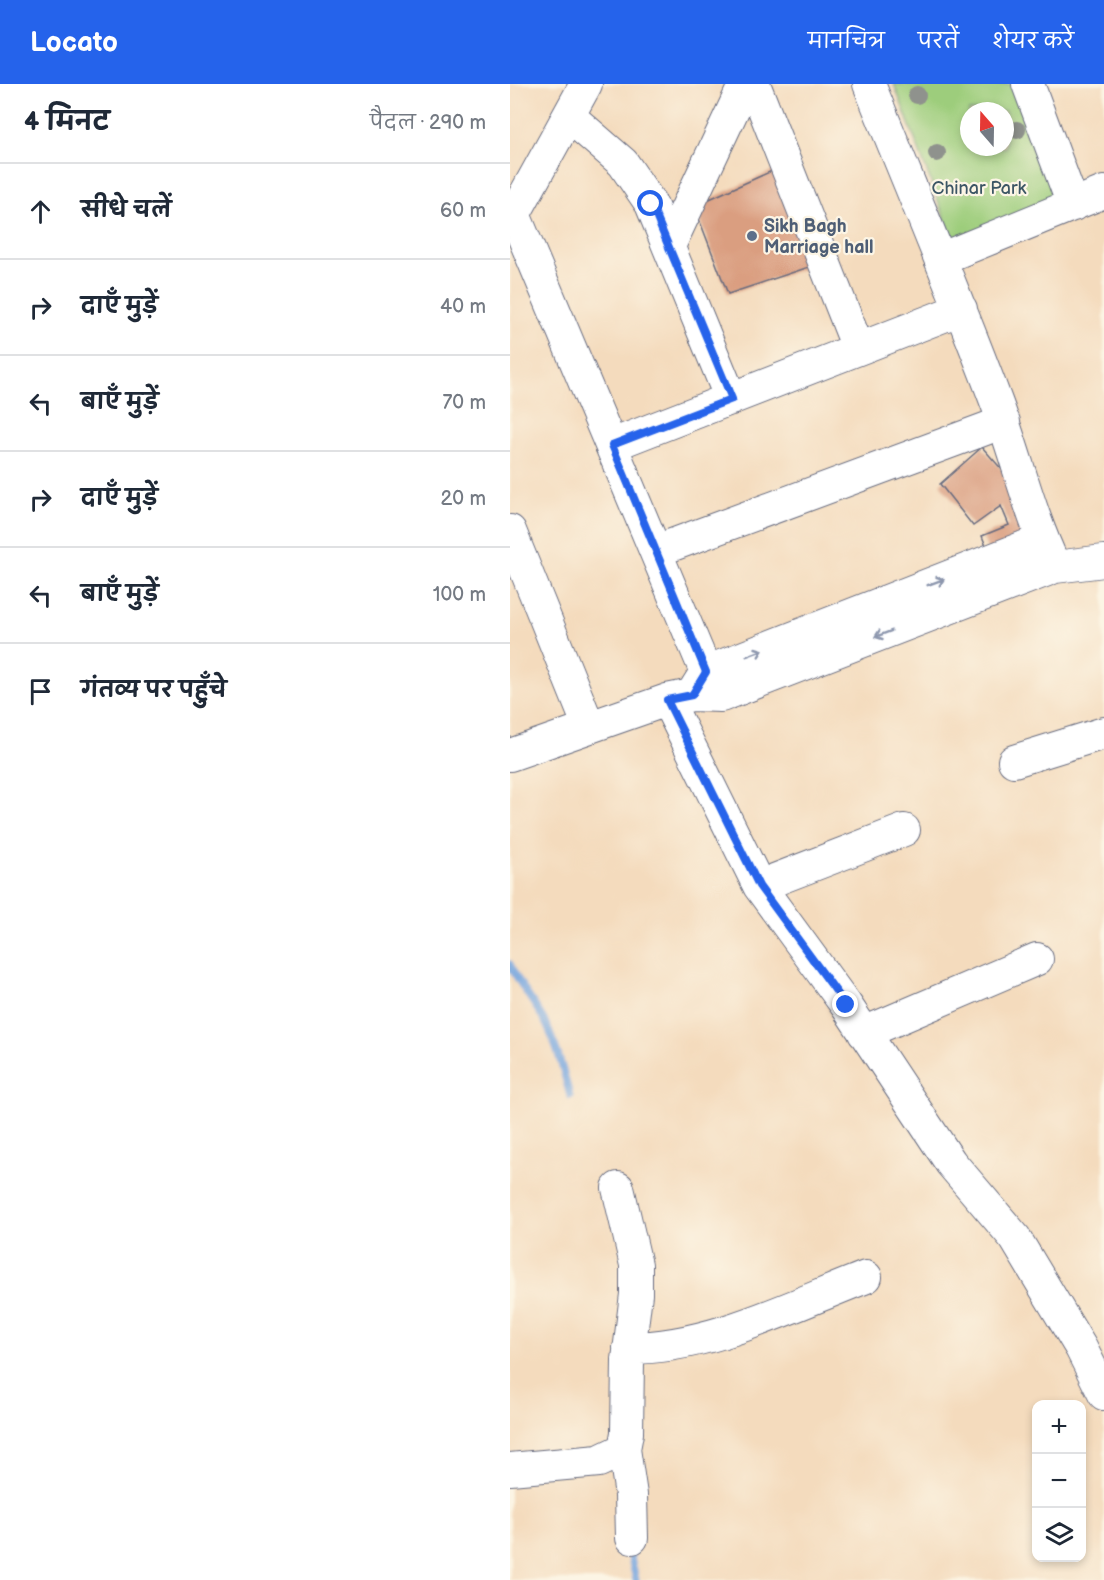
<!DOCTYPE html>
<html lang="hi">
<meta charset="utf-8">
<style>
:root{--surface:#fff;--page:#f6f6f7;--text:#1f2937;--muted:#747a83;--line:#e0e1e3;--accent:#2563eb}
body{margin:0;font-family:"Balsamiq Sans","Playpen Sans Deva",sans-serif;background:var(--page);color:var(--text)}
.controls{position:absolute;right:18px;bottom:18px;display:grid;overflow:hidden;border-radius:12px;box-shadow:0 3px 9px #0003}
.controls button{width:54px;height:54px;display:grid;place-items:center;padding:0;border:0;border-bottom:2px solid var(--line);background:var(--surface);color:var(--text);font:30px sans-serif}
.compass{position:absolute;left:450px;top:18px;width:54px;height:54px;border-radius:50%;background:var(--surface);box-shadow:0 3px 9px #0003;rotate:340deg}
.stop{position:absolute;width:18px;height:18px;margin:-14px;border:4px solid #2563eb;border-radius:50%;background:#fff}
.stop.end{background:#2563eb;border-color:#fff;box-shadow:0 2px 6px #0008}
.list{margin:0;padding:0;list-style:none}
h2{display:flex;justify-content:space-between;align-items:center;height:78px;margin:0;padding:0 24px;font-size:26px}
h2 small{font-size:20px;font-weight:400;color:var(--muted)}
.list li{display:grid;grid-template-columns:39px 1fr auto;gap:18px;align-items:center;box-sizing:border-box;height:96px;padding:0 24px;border-top:2px solid var(--line)}
.list b{display:block;font-size:22px;white-space:nowrap}
.list em{font-size:20px;font-style:normal;color:var(--muted)}
.icon{flex:none;width:33px;height:33px;fill:none;stroke:currentColor;stroke-width:2;stroke-linecap:round;stroke-linejoin:round}
.map{position:relative;flex:none;width:594px;height:1496px;overflow:hidden}
header{display:flex;align-items:center;gap:36px;box-sizing:border-box;height:84px;padding:0 30px;background:var(--accent);color:#fff}
header strong{font-size:28px}
nav{display:flex;gap:33px;margin-inline-start:auto;font-size:21px}
main{display:flex}
aside{flex:1;background:var(--surface)}
.map>svg:first-child{display:block}
</style>
<header>
<strong>Locato</strong>
<nav><a>मानचित्र</a><a>परतें</a><a>शेयर करें</a></nav>
</header>
<main>
<aside>
<h2>4 मिनट<small>पैदल · 290 m</small></h2>
<ul class="list">
<li><svg class="icon" aria-label="ahead" viewBox="0 0 24 24"><path d="M12 20V5M6 11l6-6 6 6"/></svg><div><b>सीधे चलें</b></div><em>60 m</em></li>
<li><svg class="icon" aria-label="right" viewBox="0 0 24 24"><path d="M7 20v-9h11M14 6l5 5-5 5"/></svg><div><b>दाएँ मुड़ें</b></div><em>40 m</em></li>
<li><svg class="icon" aria-label="left" viewBox="0 0 24 24"><path d="M17 20v-9H6M10 6l-5 5 5 5"/></svg><div><b>बाएँ मुड़ें</b></div><em>70 m</em></li>
<li><svg class="icon" aria-label="right" viewBox="0 0 24 24"><path d="M7 20v-9h11M14 6l5 5-5 5"/></svg><div><b>दाएँ मुड़ें</b></div><em>20 m</em></li>
<li><svg class="icon" aria-label="left" viewBox="0 0 24 24"><path d="M17 20v-9H6M10 6l-5 5 5 5"/></svg><div><b>बाएँ मुड़ें</b></div><em>100 m</em></li>
<li><svg class="icon" aria-label="arrive" viewBox="0 0 24 24"><path d="M6 21V4h12l-3 4 3 4H6"/></svg><div><b>गंतव्य पर पहुँचे</b></div></li>
</ul>
</aside>
<div class="map">
<svg width="594" height="1496" viewBox="0 0 594 1496">
<rect width="100%" height="100%" fill="#fcf5e5"/>
<filter id="ink" filterUnits="userSpaceOnUse"><feTurbulence type="fractalNoise" baseFrequency=".0167" numOctaves="2"/><feDisplacementMap in="SourceGraphic" scale="12" xChannelSelector="R" yChannelSelector="G"/><feConvolveMatrix kernelMatrix="1 2 1 2 8 2 1 2 1" color-interpolation-filters="sRGB"/></filter>
<filter id="wash" filterUnits="userSpaceOnUse"><feTurbulence type="fractalNoise" baseFrequency=".008" numOctaves="4" result="noise"/><feDisplacementMap in="SourceGraphic" scale="24" xChannelSelector="R" yChannelSelector="G"/><feGaussianBlur stdDeviation="1.35" result="paint"/><feColorMatrix in="noise" values="0 0 0 0 0 0 0 0 0 0 0 0 0 0 0 0 0 1.4 0 .05"/><feComposite in="paint" operator="in"/></filter>
<g filter="url(#wash)">
<rect width="100%" height="100%" fill="#f4dbbd"/>
<!-- green -->
<path fill="#9dcd7b" stroke="#5c7e6c" stroke-width="1.5" fill-rule="evenodd" d="M 384,0 L 507,0 L 552,116 L 444,159 ZM 459,27 L 495,27 L 495,63 L 459,63 Z"/>
<g fill="none" stroke-linecap="round" stroke-linejoin="round">
<!-- stream -->
<path stroke="#75a4de" stroke-width="7" d="M 0,880 C 9,901 23,917 34,936 C 47,961 53,986 60,1012
M 119,1465 L 126,1496"/>
</g>
<g id="blocks">
<!-- building -->
<path fill="#da9e80" d="M 264,86 L 299,183 L 218,210 L 184,122 Z
M 472,363 L 510,406 L 519,451 L 478,467 L 472,452 L 499,441 L 491,422 L 463,442 L 430,400 Z"/>
</g>
</g>
<g filter="url(#ink)">
<use href="#blocks" fill-opacity="0" stroke="#676b7f" stroke-width="1.5"/>
<g fill="none" stroke-linecap="round" stroke-linejoin="round">
<!-- minor casing -->
<g stroke="#676b7f" stroke-width="34">
<path id="minor" d="M 244,0 L 348,264
M 359,0 C 402,107 447,213 487,320 C 507,374 520,431 545,483 L 594,477
M 518,0 L 563,121
M 59,32 L 113,79 L 141,120 L 221,315
M 4,130 L 196,588
M 0,138 L 76,0
M 160,160 L 235,0
M 430,175 L 594,108
M 102,361 L 451,225
M 0,447 L 79,643
M 146,467 L 494,338
M 186,604 L 196,588 L 532,456
M 157,616 L 249,802 L 336,921 L 441,1079 L 505,1154 L 571,1264 L 594,1310
M 0,671 L 157,616 L 182,611 L 211,612 L 545,483
M 504,677 L 594,649
M 249,802 L 394,746
M 354,949 L 527,875
M 108,1104 L 126,1181 L 126,1210 L 118,1276 L 117,1349 L 114,1365 L 121,1411 L 122,1454
M 119,1264 C 201,1264 280,1222 356,1193
M 0,1385 L 89,1377 L 114,1365"/>
</g>
<!-- minor -->
<use href="#minor" stroke="#fff" stroke-width="32"/>
</g>
<!-- trees -->
<g fill="#8f928d">
<circle cx="407" cy="11" r="9"/>
<circle cx="507" cy="46" r="9"/>
<circle cx="427" cy="69" r="9"/>
</g>
<!-- one-way arrows -->
<defs><path id="oneway-shaft" d="M-6 0H5M1.5-3L5.5 0L1.5 3" fill="none" stroke-width="1.6" stroke-linecap="round" stroke-linejoin="round" transform="scale(1.5)"/></defs>
<g stroke="#8d97ae">
<use href="#oneway-shaft" transform="translate(426 498) rotate(-21)"/>
<use href="#oneway-shaft" transform="translate(373 550) rotate(159)"/>
<use href="#oneway-shaft" transform="translate(245 569) rotate(-21)"/>
</g>
</g>
<g fill="none" stroke-linecap="round" stroke-linejoin="round" filter="url(#ink)">
<!-- route -->
<path stroke="#2563eb" stroke-width="8" d="M 141,120 L 222,315 L 102,361 L 196,588 L 182,611 L 157,616 L 249,802 L 336,921"/>
</g>
<!-- markers -->
<circle fill="#5c6f8a" stroke="#fcf5e5" stroke-width="2" cx="242" cy="152" r="6"/>
<g text-anchor="middle" dominant-baseline="central" stroke-width="4.5" stroke-linejoin="round" paint-order="stroke">
<!-- park labels -->
<g font-size="18" fill="#3c5665" stroke="#fcf5e5">
<text x="469" y="104">Chinar Park</text>
</g>
<!-- service labels -->
<g font-size="18" font-weight="bold" fill="#4e5e75" stroke="#fcf5e5" text-anchor="start">
<text x="254" y="142">Sikh Bagh<tspan x="254" dy="21">Marriage hall</tspan></text>
</g>
</g>
</svg>
<div class="controls">
<button>+</button>
<button>−</button>
<button><svg class="icon" aria-label="layers" viewBox="0 0 24 24"><path d="M12 4l9 5-9 5-9-5zM3 14l9 5 9-5"/></svg></button>
</div>
<svg class="compass" viewBox="-18 -18 36 36"><path d="M0-13l5 13h-10z" fill="#e53935"/><path d="M0 13l5-13h-10z" fill="#747a83"/></svg>
<div class="stop" style="left:141px;top:120px"></div>
<div class="stop end" style="left:336px;top:921px"></div>
</div>
</main>
